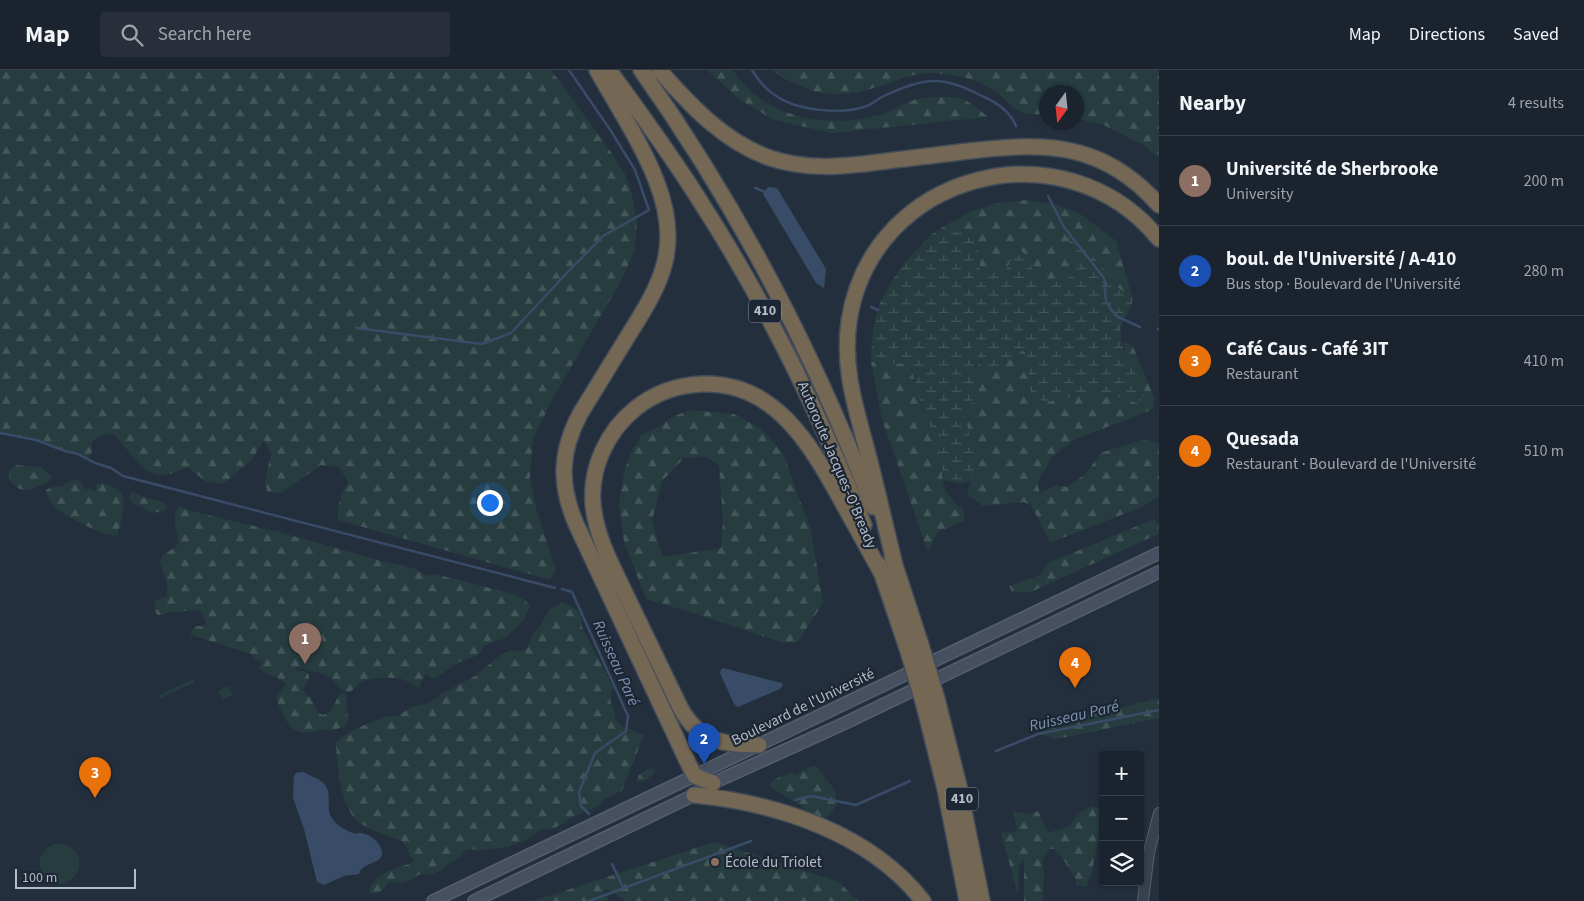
<!DOCTYPE html>
<meta charset="utf-8">
<style>
:root{--surface:#1b232e;--page:#282f3a;--text:#f1f3f6;--muted:#a0a4aa;--line:#39404a;--accent:#db2777}
body{margin:0;font-family:"Source Sans 3",sans-serif;background:var(--page);color:var(--text)}
.controls{position:absolute;right:15px;bottom:15px;display:grid;overflow:hidden;border-radius:5px;box-shadow:0 1px 4px #0004}
.controls button{width:45px;height:45px;display:grid;place-items:center;padding:0;border:0;border-bottom:1px solid var(--line);background:var(--surface);color:var(--text);font:25px sans-serif}
.compass{position:absolute;left:1039px;top:15px;width:45px;height:45px;border-radius:50%;background:var(--surface);box-shadow:0 1px 4px #0004;rotate:195deg}
.scale{position:absolute;left:15px;bottom:12px;width:121px;box-sizing:border-box;padding-left:5px;border:2px solid #b4bcc9;border-top:0;font-size:14px;line-height:18px;white-space:nowrap;color:#b4bcc9;-webkit-text-stroke:4px #1d2633;paint-order:stroke}
.you{position:absolute;left:489px;top:432px;width:18px;height:18px;margin:-12px;border:4px solid #fff;border-radius:50%;background:#1a73e8;box-shadow:0 0 0 8px #1a73e833}
.badge{display:grid;place-items:center;width:32px;height:32px;border-radius:50%;background:var(--accent);color:#fff;font-size:16px;font-weight:700}
.pin{position:absolute;translate:-50% -41px;filter:drop-shadow(0 1px 2px #0008)}
.pin::after{content:'';position:absolute;top:26px;width:18px;height:15px;background:inherit;clip-path:polygon(0 0,100% 0,50% 100%)}
.list{margin:0;padding:0;list-style:none}
h2{display:flex;justify-content:space-between;align-items:center;height:65px;margin:0;padding:0 20px;font-size:21px}
h2 small{font-size:16px;font-weight:400;color:var(--muted)}
.list li{display:grid;grid-template-columns:32px 1fr auto;gap:15px;align-items:center;box-sizing:border-box;height:90px;padding:0 20px;border-top:1px solid var(--line)}
.list b{display:block;font-size:19px;white-space:nowrap}
.list p{margin:0;font-size:16px;white-space:nowrap;color:var(--muted)}
.list em{font-size:16px;font-style:normal;color:var(--muted)}
.icon{flex:none;width:28px;height:28px;fill:none;stroke:currentColor;stroke-width:2;stroke-linecap:round;stroke-linejoin:round}
.map{position:relative;flex:none;width:1159px;height:831px;overflow:hidden}
header{display:flex;align-items:center;gap:30px;box-sizing:border-box;height:70px;padding:0 25px;background:var(--surface);border-bottom:1px solid var(--line)}
header strong{font-size:24px}
nav{display:flex;gap:28px;margin-inline-start:auto;font-size:18px}
.search{width:350px;height:45px;background:var(--page);display:flex;align-items:center;gap:12px;box-sizing:border-box;padding:0 18px;border-radius:5px;color:var(--muted);font-size:19px}
main{display:flex}
aside{flex:1;background:var(--surface)}
.map>svg:first-child{display:block}
</style>
<header>
<strong>Map</strong>
<div class="search"><svg class="icon" aria-label="search" viewBox="0 0 24 24"><circle cx="10" cy="10" r="6"/><path d="M15 15l6 6"/></svg>Search here</div>
<nav><a>Map</a><a>Directions</a><a>Saved</a></nav>
</header>
<main>
<div class="map">
<svg width="1159" height="831" viewBox="0 0 1159 831">
<defs>
<pattern id="forest-firs" width="22" height="20" patternUnits="userSpaceOnUse" patternTransform="scale(1.25)"><rect width="22" height="20" fill="#263c3f"/><path d="M5 1l3.5 6h-7zM16 11l3.5 6h-7z" fill="#435659"/></pattern>
<pattern id="wetland-marsh" width="20" height="14" patternUnits="userSpaceOnUse" patternTransform="scale(1.25)"><rect width="20" height="14" fill="#263c3f"/><path d="M1 5h8M5 5V1M11 12h8M15 12V8" fill="none" stroke="#435659"/></pattern>
</defs>
<rect width="100%" height="100%" fill="#242f3e"/>
<!-- green -->
<path fill="#263c3f" d="M 193,609 L 195,612 L 161,628 L 159,625 Z
M 228,616 L 233,625 L 222,630 L 218,621 Z
M 57,773 C 84,774 88,807 62,814 C 35,813 31,780 57,773 Z"/>
<!-- forest -->
<path fill="url(#forest-firs)" fill-rule="evenodd" d="M 0,0 L 551,0 L 607,76 L 625,104 L 632,125 L 637,153 L 634,182 L 622,209 L 552,330 L 533,369 L 530,408 L 536,438 L 556,500 L 550,510 L 338,450 C 337,435 340,425 348,412 L 339,397 L 321,395 L 281,423 L 267,422 L 265,410 L 271,384 L 264,370 L 251,391 L 223,414 L 205,411 L 188,397 C 178,401 164,408 154,404 C 140,399 125,376 115,365 L 104,364 L 92,371 L 92,382 L 88,389 L 78,384 L 65,381 L 36,370 L 0,363 Z
M 707,0 L 733,0 C 764,49 830,60 883,44 C 895,40 906,32 918,29 C 927,27 955,26 963,29 C 972,33 981,41 988,47 L 832,63 L 774,50 L 740,30 Z
M 773,0 L 1159,0 L 1159,88 L 1143,75 L 1104,55 L 1077,49 L 1076,22 L 1046,22 L 1046,45 C 1039,44 1030,45 1024,43 C 1015,41 1006,30 1000,25 C 980,9 956,4 932,3 C 910,3 897,11 877,17 C 845,27 822,28 792,12 C 785,9 779,6 773,0 Z
M 1026,130 L 1057,135 L 1079,143 L 1116,171 L 1133,229 L 1116,216 L 1098,191 L 1065,158 L 1076,194 L 1074,206 L 1058,210 L 1048,218 L 1034,211 L 1030,189 L 1013,186 L 1005,202 L 988,203 L 980,200 L 977,173 L 933,163 L 969,142 L 993,134 Z
M 968,252 L 981,297 L 1019,280 L 1025,282 L 1031,323 L 1070,328 L 1083,324 L 1102,323 L 1120,329 L 1146,323 L 1128,292 L 1123,271 L 1133,276 L 1154,327 L 1154,339 L 1076,369 L 1052,387 L 1037,413 L 1040,423 L 1057,415 L 1067,417 C 1082,408 1091,399 1100,383 L 1142,370 L 1159,373 L 1159,427 L 1139,438 L 1050,473 L 1031,435 L 1023,432 L 983,436 L 967,424 L 971,411 L 969,364 L 965,346 L 974,328 L 976,310 Z
M 871,292 L 910,294 L 926,352 L 937,363 L 944,418 L 956,435 L 963,439 L 965,450 L 938,462 L 928,482 L 882,350 Z
M 690,340 L 734,344 L 761,359 L 783,383 L 811,461 L 823,533 L 797,573 L 781,572 L 687,541 L 646,529 L 624,472 L 619,433 L 624,402 L 631,383 L 641,365 L 658,357 L 674,346 ZM 707,387 L 719,396 L 723,452 L 721,478 L 663,487 L 652,451 L 662,411 L 684,388 Z
M 17,395 L 41,397 L 51,406 L 49,411 C 43,414 33,419 27,420 C 12,421 0,401 17,395 Z
M 75,409 C 81,410 83,414 86,420 L 89,418 L 95,422 L 97,414 C 104,412 109,414 115,418 C 127,426 124,434 122,446 C 121,453 119,459 117,465 C 108,469 67,447 58,439 C 52,435 46,427 46,420 L 54,416 L 61,417 L 66,413 Z
M 131,422 C 137,422 137,425 143,427 C 151,430 160,428 166,435 L 166,440 C 156,443 149,445 142,436 L 134,435 L 130,430 L 129,425 Z
M 179,436 L 188,440 L 279,462 L 389,493 L 413,498 L 427,506 L 434,504 L 514,524 L 526,531 L 530,537 L 524,550 L 505,568 L 485,575 L 480,582 L 474,587 L 459,592 L 434,609 L 428,605 L 425,605 L 419,618 C 413,616 408,611 402,609 C 388,607 378,607 363,611 C 357,613 354,622 348,622 C 340,622 337,614 333,610 C 326,603 305,600 296,597 L 298,601 L 305,601 L 309,605 L 309,610 L 303,620 C 305,624 309,625 311,629 C 316,636 315,641 323,645 C 337,640 333,630 342,622 L 346,624 L 348,651 L 346,656 C 342,657 338,659 335,660 C 330,661 327,659 323,660 C 300,665 292,664 282,642 C 273,623 275,629 285,616 L 285,613 C 277,605 267,607 259,598 L 262,592 L 255,589 L 251,584 L 191,565 L 191,561 L 197,556 L 203,556 L 206,552 L 201,541 L 193,540 L 166,543 L 163,545 L 158,545 L 155,542 C 154,528 157,530 167,526 L 167,514 L 160,491 C 164,480 173,482 178,474 C 178,461 170,447 179,436 Z
M 1154,449 L 1159,454 L 1158,464 L 1031,522 L 1012,522 L 1009,516 L 1040,505 L 1048,493 Z
M 563,532 L 577,540 L 581,545 L 582,557 L 613,617 L 610,630 L 615,644 L 615,648 L 619,654 L 638,663 L 644,664 L 622,721 L 606,728 L 598,736 L 568,749 L 566,752 L 554,758 L 540,760 L 524,771 L 510,776 L 493,779 L 478,780 L 470,779 L 464,781 L 459,788 L 448,794 L 443,800 L 428,805 L 420,804 L 408,811 L 401,813 L 389,811 C 385,819 380,824 371,824 L 369,823 C 370,803 399,798 414,792 L 405,775 L 400,770 C 389,766 370,760 360,753 C 340,739 337,694 336,672 L 353,660 L 362,656 L 384,647 L 398,646 L 411,637 L 429,633 L 441,624 L 477,605 L 499,586 L 511,580 L 518,582 L 527,578 L 534,562 L 540,556 L 550,539 Z
M 1159,628 L 1159,648 L 1056,669 L 1038,664 L 1038,658 Z
M 812,696 L 817,697 L 836,722 L 836,735 L 830,745 L 824,748 L 813,746 L 805,742 L 802,736 L 774,719 L 769,715 L 775,709 L 792,702 L 794,705 Z
M 651,697 L 655,700 C 653,707 642,713 636,712 L 639,705 Z
M 1092,736 L 1103,739 L 1103,755 L 1100,758 L 1092,801 L 1086,817 L 1076,815 L 1076,810 L 1062,787 L 1054,779 L 1049,779 L 1042,790 C 1045,804 1043,817 1043,831 L 1024,831 L 1024,790 L 1019,795 L 1018,826 L 1001,762 L 1013,763 L 1017,759 L 1013,741 L 1027,744 L 1038,741 L 1048,763 L 1067,757 L 1081,742 Z
M 714,772 L 839,812 L 858,831 L 625,831 L 608,819 L 604,820 L 609,831 L 533,831 Z"/>
<!-- wetland -->
<path fill="url(#wetland-marsh)" d="M 1064,157 L 1098,191 L 1116,216 L 1133,229 C 1131,240 1124,247 1121,258 C 1117,275 1137,308 1146,323 L 1141,330 L 1137,333 L 1102,323 L 1083,324 L 1070,328 L 1045,332 L 1031,323 L 1025,282 L 1019,280 L 998,300 L 986,303 L 981,297 L 969,257 L 976,310 L 974,328 L 965,346 L 969,364 L 977,394 L 971,411 L 960,414 L 943,410 L 937,363 L 926,352 L 910,294 L 871,292 C 872,276 872,257 877,242 C 887,211 910,185 933,163 L 964,162 L 977,173 L 980,200 L 988,203 L 1005,202 L 1013,186 L 1019,179 L 1030,189 L 1034,211 L 1048,218 L 1058,210 L 1074,206 L 1076,194 Z"/>
<!-- water -->
<path fill="#394c67" d="M 768,117 L 777,118 L 826,199 L 824,218 L 816,213 L 763,124 Z
M 723,598 L 782,613 L 783,615 L 780,619 L 738,637 L 734,634 L 720,603 L 721,600 Z
M 301,702 C 305,702 307,704 311,706 C 343,718 318,736 336,753 C 340,757 347,761 353,763 C 358,765 354,763 360,763 C 369,763 381,773 382,782 C 383,795 362,791 359,804 L 344,806 L 324,815 L 317,812 L 304,759 L 293,728 L 294,706 L 296,703 Z"/>
<g fill="none" stroke-linecap="round" stroke-linejoin="round">
<!-- stream -->
<path stroke="#394c67" stroke-width="2.5" d="M 752,0 C 758,10 765,19 775,25 C 796,41 843,45 867,36 C 872,34 876,31 880,28 C 896,20 917,11 935,11 C 951,11 968,19 982,26 C 996,32 1010,41 1016,56
M 755,118 L 768,123
M 1048,126 L 1064,157 L 1104,208 L 1106,231 L 1112,241 L 1118,247 L 1140,257
M 871,237 L 878,240
M 356,258 L 482,274 L 511,263 L 564,206 L 603,166 L 649,140 L 635,100 L 611,61 L 569,0
M 1158,259 L 1159,259
M 0,363 L 36,370 L 65,381 L 78,384 L 95,393 L 111,398 L 123,406 L 555,518
M 562,519 L 572,522 L 628,646 L 626,661 L 595,683 L 579,722 L 581,736 L 589,744
M 996,681 L 1038,664 L 1159,640
M 795,730 L 811,726 L 856,735 L 910,711
M 612,794 L 623,817
M 589,831 L 751,771"/>
<!-- tertiary casing -->
<g stroke="#565f6c" stroke-width="12">
<path id="tertiary" d="M 1143,831 L 1149,782 L 1159,743"/>
</g>
<!-- secondary casing -->
<g stroke="#565f6c" stroke-width="14">
<path id="secondary" d="M 433,831 L 1159,483
M 474,831 L 694,725 L 713,713 L 843,654 L 1159,502"/>
</g>
<!-- motorway casing -->
<g stroke="#434c59" stroke-width="18">
<path id="motorway" d="M 597,0 C 617,36 641,72 656,110 C 682,176 663,211 628,266 C 612,292 596,318 580,344 C 560,382 559,414 576,454 L 689,695 L 695,706 L 713,713
M 609,0 C 640,43 672,86 700,131 C 766,233 819,342 864,455
M 641,0 C 736,134 814,283 873,437
M 659,0 C 690,35 724,72 770,88 C 806,100 842,97 879,92 C 909,88 939,85 969,81 C 1046,72 1103,72 1159,135
M 892,486 L 921,575
M 879,495 L 908,581
M 895,495 C 886,459 878,423 869,388 C 857,341 842,301 849,251 C 872,101 1065,53 1159,169
M 937,629 L 959,716 L 982,831
M 924,635 L 945,719 L 967,831
M 759,675 C 724,674 700,673 681,639 C 663,602 646,566 628,529 C 614,499 596,468 593,434 C 590,398 607,361 636,338 C 655,323 678,315 702,314 C 774,311 810,374 840,428 C 854,453 868,479 882,504
M 694,725 C 777,733 870,763 923,831"/>
</g>
<!-- tertiary -->
<use href="#tertiary" stroke="#38414e" stroke-width="10"/>
<!-- secondary -->
<use href="#secondary" stroke="#465061" stroke-width="11"/>
<!-- motorway -->
<use href="#motorway" stroke="#746855" stroke-width="15"/>
<!-- motorway-bridge casing -->
<g stroke="#434c59" stroke-width="18" stroke-linecap="butt">
<path id="motorway-bridge" d="M 921,575 L 937,629
M 908,581 L 924,635"/>
</g>
<!-- motorway-bridge -->
<use href="#motorway-bridge" stroke="#746855" stroke-width="15"/>
</g>
<!-- markers -->
<circle fill="#8d6e63" stroke="#1d2633" stroke-width="2" cx="715" cy="792" r="5"/>
<g text-anchor="middle" dominant-baseline="central" stroke-width="4.5" stroke-linejoin="round" paint-order="stroke">
<!-- shield labels -->
<g fill="#1d2633" stroke="#878f9c" stroke-width="1">
<rect x="749" y="229.5" width="32" height="23" rx="4"/>
<rect x="946" y="717.5" width="32" height="23" rx="4"/>
</g>
<g font-size="14" font-weight="bold" fill="#b4bcc9">
<text x="765" y="241">410</text>
<text x="962" y="729">410</text>
</g>
<!-- street labels -->
<g font-size="15" fill="#b4bcc9" stroke="#1d2633">
<text transform="translate(837 395) rotate(67)">Autoroute Jacques-O'Bready</text>
<text transform="translate(803 637) rotate(-26)">Boulevard de l'Université</text>
</g>
<!-- poi labels -->
<g font-size="15" fill="#b4bcc9" stroke="#1d2633" text-anchor="start">
<text x="725" y="792">École du Triolet</text>
</g>
<!-- water labels -->
<g font-size="16" font-style="italic" fill="#7c92b1" stroke="#1d2633">
<text transform="translate(616 593) rotate(66)">Ruisseau Paré</text>
<text transform="translate(1074 646) rotate(-13)">Ruisseau Paré</text>
</g>
</g>
</svg>
<div class="controls">
<button>+</button>
<button>−</button>
<button><svg class="icon" aria-label="layers" viewBox="0 0 24 24"><path d="M12 4l9 5-9 5-9-5zM3 14l9 5 9-5"/></svg></button>
</div>
<svg class="compass" viewBox="-18 -18 36 36"><path d="M0-13l5 13h-10z" fill="#e53935"/><path d="M0 13l5-13h-10z" fill="#a0a4aa"/></svg>
<div class="scale">100 m</div>
<div class="you"></div>
<div class="pin badge" style="left:305px;top:594px;background:#8d6e63">1</div>
<div class="pin badge" style="left:704px;top:694px;background:#1a4fb4">2</div>
<div class="pin badge" style="left:95px;top:728px;background:#e8710a">3</div>
<div class="pin badge" style="left:1075px;top:618px;background:#e8710a">4</div>
</div>
<aside>
<h2>Nearby<small>4 results</small></h2>
<ul class="list">
<li><span class="badge" style="background:#8d6e63">1</span><div><b>Université de Sherbrooke</b><p>University</p></div><em>200 m</em></li>
<li><span class="badge" style="background:#1a4fb4">2</span><div><b>boul. de l'Université / A-410</b><p>Bus stop · Boulevard de l'Université</p></div><em>280 m</em></li>
<li><span class="badge" style="background:#e8710a">3</span><div><b>Café Caus - Café 3IT</b><p>Restaurant</p></div><em>410 m</em></li>
<li><span class="badge" style="background:#e8710a">4</span><div><b>Quesada</b><p>Restaurant · Boulevard de l'Université</p></div><em>510 m</em></li>
</ul>
</aside>
</main>
